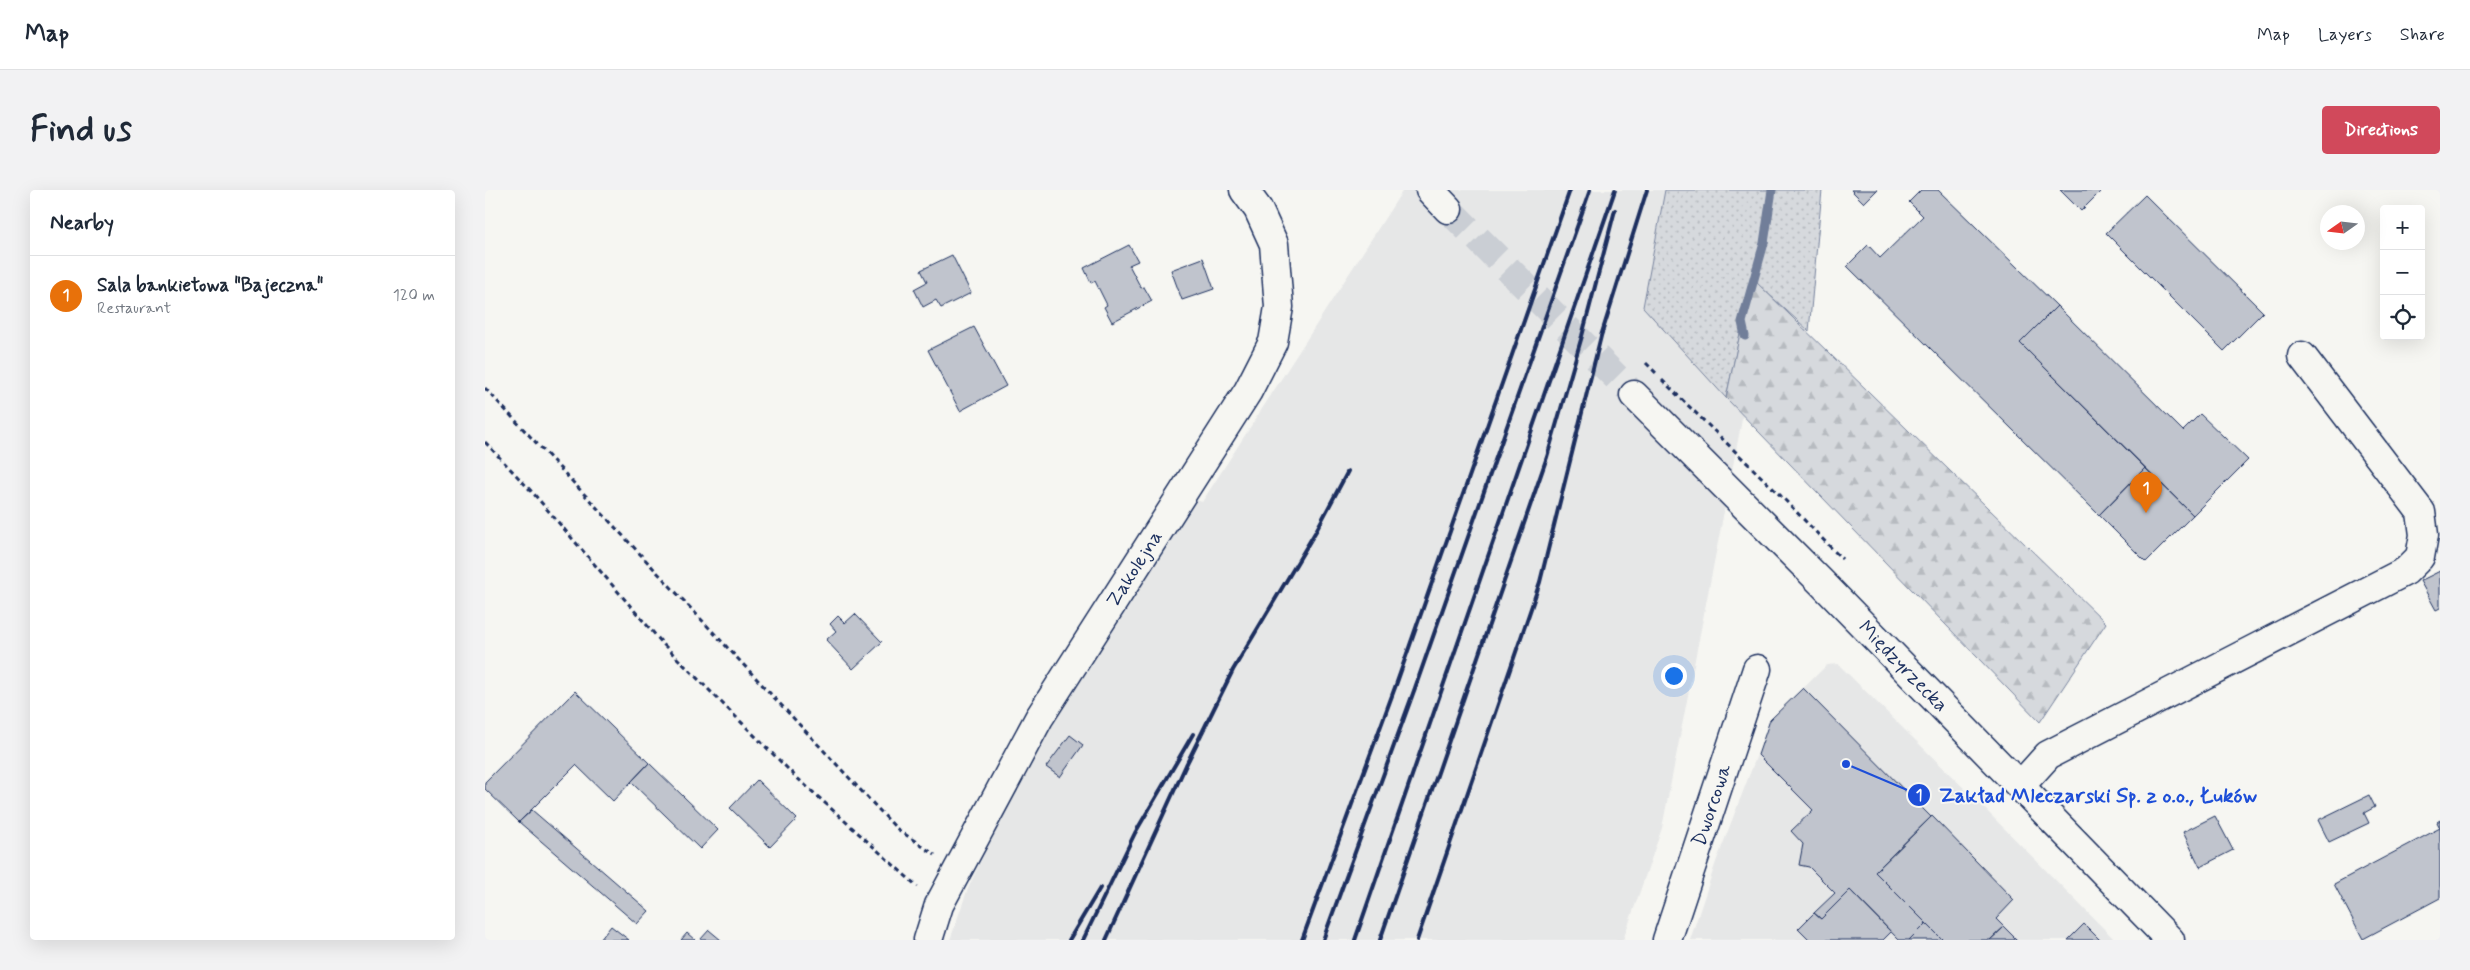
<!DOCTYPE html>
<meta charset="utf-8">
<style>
:root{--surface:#fff;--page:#f2f2f3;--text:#1f2937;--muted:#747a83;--line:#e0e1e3;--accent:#d1495b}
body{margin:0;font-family:Mynerve,sans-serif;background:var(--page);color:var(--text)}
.controls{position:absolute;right:15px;top:15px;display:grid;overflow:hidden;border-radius:5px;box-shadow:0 5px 20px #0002}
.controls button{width:45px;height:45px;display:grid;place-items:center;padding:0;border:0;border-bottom:1px solid var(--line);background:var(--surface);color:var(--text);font:25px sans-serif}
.compass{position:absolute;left:1835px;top:15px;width:45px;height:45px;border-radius:50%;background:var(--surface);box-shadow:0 5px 20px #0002;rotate:256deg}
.you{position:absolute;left:1188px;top:485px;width:18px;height:18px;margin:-12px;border:4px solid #fff;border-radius:50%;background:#1a73e8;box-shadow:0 0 0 8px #1a73e833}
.badge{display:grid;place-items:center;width:32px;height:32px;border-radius:50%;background:var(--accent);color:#fff;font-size:16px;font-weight:700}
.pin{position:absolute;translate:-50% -41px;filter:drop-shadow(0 1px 2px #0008)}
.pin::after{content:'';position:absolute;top:26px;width:18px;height:15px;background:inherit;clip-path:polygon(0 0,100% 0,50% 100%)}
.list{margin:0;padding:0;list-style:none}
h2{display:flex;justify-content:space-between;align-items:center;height:65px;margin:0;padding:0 20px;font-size:21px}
h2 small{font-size:16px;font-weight:400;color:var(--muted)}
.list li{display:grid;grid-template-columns:32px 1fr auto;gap:15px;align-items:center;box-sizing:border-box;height:80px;padding:0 20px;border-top:1px solid var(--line)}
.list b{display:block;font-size:19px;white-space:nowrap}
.list p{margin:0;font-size:16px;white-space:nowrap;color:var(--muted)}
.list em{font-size:16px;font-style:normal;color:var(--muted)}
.icon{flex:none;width:28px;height:28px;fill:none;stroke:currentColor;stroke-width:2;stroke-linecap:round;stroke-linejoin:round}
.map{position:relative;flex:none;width:1955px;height:750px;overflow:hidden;border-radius:5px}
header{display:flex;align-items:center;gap:30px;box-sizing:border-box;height:70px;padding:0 25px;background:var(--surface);border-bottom:1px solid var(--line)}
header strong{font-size:24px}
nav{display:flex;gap:28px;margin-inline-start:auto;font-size:18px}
.intro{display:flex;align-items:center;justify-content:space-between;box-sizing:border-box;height:120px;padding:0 30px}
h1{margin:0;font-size:35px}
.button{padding:12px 22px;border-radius:5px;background:var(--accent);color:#fff;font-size:18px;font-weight:700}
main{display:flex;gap:30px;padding:0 30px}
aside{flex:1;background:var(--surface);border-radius:5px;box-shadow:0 5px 20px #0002}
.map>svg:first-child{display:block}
</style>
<header>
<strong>Map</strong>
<nav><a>Map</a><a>Layers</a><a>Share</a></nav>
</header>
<div class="intro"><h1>Find us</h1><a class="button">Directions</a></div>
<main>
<aside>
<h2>Nearby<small></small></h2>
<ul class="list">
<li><span class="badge" style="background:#e8710a">1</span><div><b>Sala bankietowa &quot;Bajeczna&quot;</b><p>Restaurant</p></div><em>120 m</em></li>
</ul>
</aside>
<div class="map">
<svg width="1955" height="750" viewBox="0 0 1955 750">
<defs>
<pattern id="grass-dots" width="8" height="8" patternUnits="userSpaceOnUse" patternTransform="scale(1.25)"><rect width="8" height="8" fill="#d6d9dd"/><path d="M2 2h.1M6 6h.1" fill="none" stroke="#b7bbc0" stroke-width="1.8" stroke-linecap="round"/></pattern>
<pattern id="forest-firs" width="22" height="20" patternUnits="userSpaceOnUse" patternTransform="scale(1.25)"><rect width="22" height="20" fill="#d6d9dd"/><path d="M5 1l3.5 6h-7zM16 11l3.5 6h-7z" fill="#b7bbc0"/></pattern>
</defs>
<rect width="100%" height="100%" fill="#f6f6f2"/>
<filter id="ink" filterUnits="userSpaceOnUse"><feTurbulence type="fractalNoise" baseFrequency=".02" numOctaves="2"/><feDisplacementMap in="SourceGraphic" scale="10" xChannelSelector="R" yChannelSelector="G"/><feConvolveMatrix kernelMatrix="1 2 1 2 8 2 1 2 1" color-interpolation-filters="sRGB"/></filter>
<g filter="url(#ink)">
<!-- built -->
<path fill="#e6e7e7" d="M 918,0 L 1302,0 L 1177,638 L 1138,750 L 465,750 L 482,701 L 517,623 L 567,531 L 709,309 L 717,312 Z
M 1353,474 L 1497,616 L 1630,750 L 1205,750 L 1231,672 L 1285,531 L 1342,475 Z"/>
<!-- grass -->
<path fill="url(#grass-dots)" stroke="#78849e" d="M 1180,0 L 1337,0 L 1324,141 L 1267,89 L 1241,208 L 1158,117 Z"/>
<!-- forest -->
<path fill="url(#forest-firs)" stroke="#78849e" d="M 1267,88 L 1621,433 L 1555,532 L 1241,208 Z"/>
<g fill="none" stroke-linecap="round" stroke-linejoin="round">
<!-- stream -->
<path stroke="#717e99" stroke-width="9" d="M 1260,146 L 1257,132 L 1279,53 L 1287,0"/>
</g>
<!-- building -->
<path fill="#c0c4cd" stroke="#1b2f5e" d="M 1366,0 L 1392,0 L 1379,13 Z
M 1436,0 L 1453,0 L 1572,116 L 1535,153 L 1660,278 L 1614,325 L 1362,76 L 1383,55 L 1395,68 L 1438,26 L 1424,12 Z
M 1575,0 L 1617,0 L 1596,21 Z
M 1660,5 L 1778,122 L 1739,161 L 1621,43 Z
M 644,55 L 653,71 L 644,75 L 656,98 L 659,97 L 667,111 L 627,132 L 619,117 L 622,115 L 610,91 L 606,93 L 599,78 Z
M 467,65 L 486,103 L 456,118 L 451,110 L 438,117 L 429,99 L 442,92 L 436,80 Z
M 718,68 L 729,99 L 697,110 L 686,80 Z
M 1572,116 L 1698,241 L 1715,224 L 1763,270 L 1708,325 L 1535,153 Z
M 489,137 L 521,196 L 475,221 L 443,160 Z
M 1660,278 L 1708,325 L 1661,372 L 1614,325 Z
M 1955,381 L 1955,418 L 1951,420 L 1935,391 Z
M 370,424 L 397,452 L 368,479 L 341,450 L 351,441 L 345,434 L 353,426 L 360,433 Z
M 1318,498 L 1446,627 L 1390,682 L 1441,733 L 1424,750 L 1414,750 L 1365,700 L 1336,729 L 1329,723 L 1350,703 L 1324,677 L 1314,675 L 1318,654 L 1306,641 L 1328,620 L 1273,565 L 1285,530 Z
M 90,501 L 164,573 L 128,611 L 91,575 L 34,632 L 0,599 L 0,592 Z
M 585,545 L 598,555 L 575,587 L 561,577 Z
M 164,573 L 233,640 L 215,659 L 146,592 Z
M 272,590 L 312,629 L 285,657 L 245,618 Z
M 1884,605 L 1890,617 L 1879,623 L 1884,633 L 1844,652 L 1833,630 Z
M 47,620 L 164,721 L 152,734 L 34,632 Z
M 1447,626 L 1529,710 L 1511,729 L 1519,737 L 1505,750 L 1458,750 L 1390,682 Z
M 1730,626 L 1748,660 L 1715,677 L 1698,642 Z
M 1955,630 L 1955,708 L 1878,749 L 1849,694 L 1955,638 L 1952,632 Z
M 1365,700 L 1406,742 L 1398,750 L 1324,750 L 1313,739 L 1329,723 L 1336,729 Z
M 1441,733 L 1458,750 L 1424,750 Z
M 1599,734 L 1615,750 L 1583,750 Z
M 126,736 L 144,750 L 115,750 Z
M 1519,737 L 1532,750 L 1505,750 Z
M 224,740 L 236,750 L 215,750 Z
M 202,743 L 210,750 L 196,750 Z"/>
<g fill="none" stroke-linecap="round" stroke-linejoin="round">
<!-- major-tunnel -->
<path stroke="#caced4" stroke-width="28" stroke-dasharray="28 14" stroke-linecap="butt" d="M 963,19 L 1149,205"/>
<!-- minor casing -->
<g stroke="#1b2f5e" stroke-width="31">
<g id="minor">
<path d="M 1535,596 L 1563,565 L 1921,381 L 1935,367 L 1939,345 L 1936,322 L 1817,166"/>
<path id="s1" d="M 443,750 L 454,715 L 554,528 L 763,201 L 788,152 L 794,117 L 789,54 L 773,19 L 759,0"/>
<path id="s2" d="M 1182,750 L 1272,479"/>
</g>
</g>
<!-- major casing -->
<g stroke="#1b2f5e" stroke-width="31">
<g id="major">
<path d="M 945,0 L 963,19"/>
<path id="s3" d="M 1149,205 L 1336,392 L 1685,750"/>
</g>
</g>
<!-- path -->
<path stroke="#1b2f5e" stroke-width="3" stroke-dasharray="5 4" stroke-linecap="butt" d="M 1161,173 L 1173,185
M 1177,190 L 1298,308 L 1357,369
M 0,198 L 411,638 L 450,665
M 0,252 L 48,303 L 179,455 L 310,586 L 433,697"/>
<!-- minor -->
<use href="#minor" stroke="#f6f6f2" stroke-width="28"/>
<!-- major -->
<use href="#major" stroke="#f6f6f2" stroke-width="28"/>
<!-- rail -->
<path stroke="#1b2f5e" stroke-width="4" d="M 584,750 L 615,698
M 598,750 L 650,643 L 708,544
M 621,750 L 701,575 L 748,480 L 831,341 L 863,281
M 817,750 L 912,492 L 1085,0
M 838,750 L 930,498 L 1105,0
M 870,750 L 1130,0
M 895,750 L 1062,267 L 1097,146 L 1130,20
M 932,750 L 1055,392 L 1116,146 L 1162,0"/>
</g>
</g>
<g text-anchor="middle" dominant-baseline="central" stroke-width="4" stroke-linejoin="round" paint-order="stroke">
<!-- street labels -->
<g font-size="20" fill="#1b2f5e" stroke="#f6f6f2">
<text stroke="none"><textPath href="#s1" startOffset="426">Zakolejna</textPath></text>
<text stroke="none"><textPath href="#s3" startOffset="382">Międzyrzecka</textPath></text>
<text stroke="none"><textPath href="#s2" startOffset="142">Dworcowa</textPath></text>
</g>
</g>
<!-- callouts -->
<path fill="none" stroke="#1d4ed8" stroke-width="2" d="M1361 574L1434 605"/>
<g fill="#1d4ed8" stroke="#f6f6f2" stroke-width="2">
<circle cx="1361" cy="574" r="5"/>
<circle cx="1434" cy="605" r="12"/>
</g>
<g font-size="15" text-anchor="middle" font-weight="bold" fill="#fff">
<text x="1434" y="610">1</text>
</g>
<g font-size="21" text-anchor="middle" font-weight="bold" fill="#1d4ed8" stroke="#f6f6f2" stroke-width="4" stroke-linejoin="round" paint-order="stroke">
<text x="1613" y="612">Zakład Mleczarski Sp. z o.o., Łuków</text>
</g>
</svg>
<div class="controls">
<button>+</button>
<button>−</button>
<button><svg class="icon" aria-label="locate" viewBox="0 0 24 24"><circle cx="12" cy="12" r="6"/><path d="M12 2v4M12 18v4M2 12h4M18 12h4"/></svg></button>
</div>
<svg class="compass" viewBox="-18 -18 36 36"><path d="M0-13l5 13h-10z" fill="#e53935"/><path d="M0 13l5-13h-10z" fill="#747a83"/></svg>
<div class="you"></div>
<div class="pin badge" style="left:1661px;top:323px;background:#e8710a">1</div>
</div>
</main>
